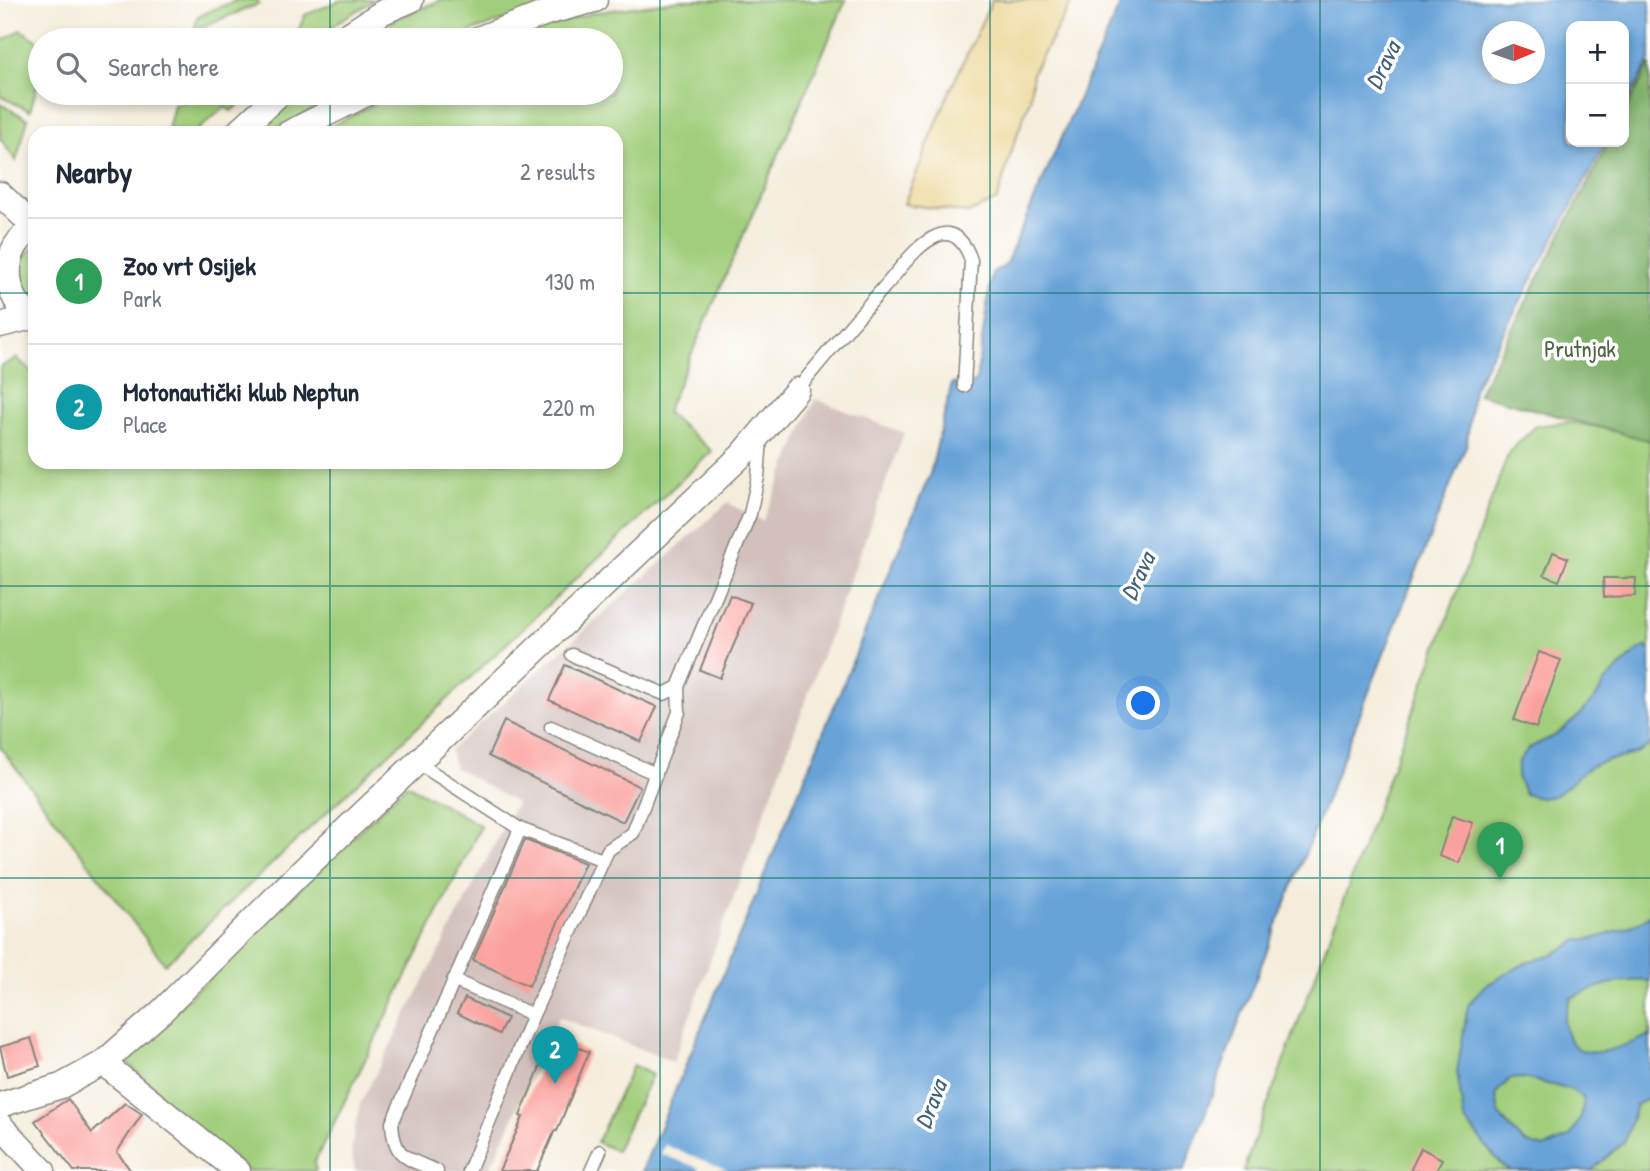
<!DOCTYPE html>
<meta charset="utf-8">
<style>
:root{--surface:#fff;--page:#f6f6f7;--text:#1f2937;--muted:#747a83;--line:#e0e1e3;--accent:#d1495b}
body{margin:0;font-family:"Patrick Hand",sans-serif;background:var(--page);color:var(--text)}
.controls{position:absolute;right:21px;top:21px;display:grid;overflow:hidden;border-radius:14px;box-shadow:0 4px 10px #0003}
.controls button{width:63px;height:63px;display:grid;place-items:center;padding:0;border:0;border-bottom:2px solid var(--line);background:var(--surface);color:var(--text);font:35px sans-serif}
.compass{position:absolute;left:1482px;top:21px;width:63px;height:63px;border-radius:50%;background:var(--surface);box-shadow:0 4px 10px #0003;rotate:88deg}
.you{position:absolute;left:1144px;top:704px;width:24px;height:24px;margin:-18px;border:5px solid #fff;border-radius:50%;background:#1a73e8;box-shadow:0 0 0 10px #1a73e833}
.badge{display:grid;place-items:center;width:46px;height:46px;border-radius:50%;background:var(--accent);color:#fff;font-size:23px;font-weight:700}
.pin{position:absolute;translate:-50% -58px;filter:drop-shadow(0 2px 4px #0008)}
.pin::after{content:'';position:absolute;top:37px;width:24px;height:21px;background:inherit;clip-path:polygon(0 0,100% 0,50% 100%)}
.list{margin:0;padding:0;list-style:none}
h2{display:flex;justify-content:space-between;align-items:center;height:91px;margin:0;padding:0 28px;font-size:30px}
h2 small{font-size:23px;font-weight:400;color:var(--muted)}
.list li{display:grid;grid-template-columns:46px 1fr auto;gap:21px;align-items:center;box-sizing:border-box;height:126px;padding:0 28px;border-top:2px solid var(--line)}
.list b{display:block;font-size:26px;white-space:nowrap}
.list p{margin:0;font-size:23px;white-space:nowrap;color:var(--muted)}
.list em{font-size:23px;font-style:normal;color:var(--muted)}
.icon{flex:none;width:38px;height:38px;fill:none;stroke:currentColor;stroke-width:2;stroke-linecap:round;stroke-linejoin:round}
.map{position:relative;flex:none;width:1650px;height:1171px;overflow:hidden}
.search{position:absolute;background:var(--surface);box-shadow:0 4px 10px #0003;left:28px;top:28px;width:595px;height:77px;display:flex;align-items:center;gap:18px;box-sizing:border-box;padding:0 24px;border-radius:38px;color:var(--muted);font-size:26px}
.panel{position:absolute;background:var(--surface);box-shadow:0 4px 10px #0003;left:28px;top:126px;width:595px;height:343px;border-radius:21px}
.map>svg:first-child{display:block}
</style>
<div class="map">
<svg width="1650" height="1171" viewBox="0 0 1650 1171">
<rect width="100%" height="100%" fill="#fff"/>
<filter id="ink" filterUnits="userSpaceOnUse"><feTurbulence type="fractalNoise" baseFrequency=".0143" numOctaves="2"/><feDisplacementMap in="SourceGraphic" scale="14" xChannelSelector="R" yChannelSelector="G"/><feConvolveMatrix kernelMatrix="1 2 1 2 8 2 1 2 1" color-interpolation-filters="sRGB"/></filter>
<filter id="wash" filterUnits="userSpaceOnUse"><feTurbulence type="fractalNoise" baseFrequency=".00686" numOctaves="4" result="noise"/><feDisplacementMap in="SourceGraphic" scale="28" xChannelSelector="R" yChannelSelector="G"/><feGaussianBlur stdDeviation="1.57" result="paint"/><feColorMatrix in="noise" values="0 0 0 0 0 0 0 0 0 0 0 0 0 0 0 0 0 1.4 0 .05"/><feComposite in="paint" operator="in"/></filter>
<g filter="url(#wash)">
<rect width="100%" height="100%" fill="#f5eddb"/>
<!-- industrial -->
<path fill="#d1c0bc" d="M 815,399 L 904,433 L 673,1062 L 559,1017 L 489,1171 L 355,1171 L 351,1148 L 360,1104 L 516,803 L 454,767 L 450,750 L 727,503 L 763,521 Z"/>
<!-- green -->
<path fill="#a1ce7b" stroke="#5e754c" stroke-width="2" d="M 237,0 L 257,0 L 259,4 L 194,30 L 198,16 Z
M 341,0 L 375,0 L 338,22 L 318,40 L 294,40 L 305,15 Z
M 441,0 L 568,0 L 477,29 L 453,40 L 363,40 L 403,16 Z
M 682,0 L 846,0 L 666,412 L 712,451 L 165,964 L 0,747 L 0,367 L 17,358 L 35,375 L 35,462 L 616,462 L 616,133 L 318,133 L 396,93 L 611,93 L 611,40 L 507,40 L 592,13 Z
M 21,30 L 40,42 L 40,75 L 30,111 L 0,96 L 0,42 Z
M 199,93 L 253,93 L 231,111 L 225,107 L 194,133 L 168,129 L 174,105 Z
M 296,93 L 347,93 L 267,133 L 259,133 L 257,127 Z
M 0,104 L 28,119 L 16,161 L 0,138 Z
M 35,246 L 35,301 C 13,287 16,261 35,246 Z
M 1568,422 L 1650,436 L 1650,1171 L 1243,1171 L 1509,452 L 1536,426 Z
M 407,784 L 481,826 L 314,1163 L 316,1171 L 248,1171 L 173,1108 L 125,1060 Z
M 633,1065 L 652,1075 L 616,1151 L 597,1142 Z"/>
<!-- forest -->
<path fill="#80b16b" stroke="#4e6644" stroke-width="2" d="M 1650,64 L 1650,441 L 1478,394 L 1609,142 L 1624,142 L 1624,114 Z"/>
<!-- sand -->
<path fill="#eeda9e" stroke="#857b5d" stroke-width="2" d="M 992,0 L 1073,0 L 1033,72 L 1030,99 L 1012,149 L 997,200 L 968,213 L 904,204 L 948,95 Z"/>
<!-- water -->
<path fill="#68a3d8" stroke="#42607a" stroke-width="2" fill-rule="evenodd" d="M 1122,0 L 1650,0 L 1650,60 L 1624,108 L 1624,26 L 1571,26 L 1571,142 L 1606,142 L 1473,389 L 1467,443 L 1242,1014 L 1184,1171 L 642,1171 L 930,474 L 952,383 L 964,386 L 976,381 L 992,273 L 1005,266 ZM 1492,32 L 1534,32 L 1534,74 L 1492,74 Z
M 1647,646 L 1650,651 L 1650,745 C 1631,760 1612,756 1592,766 C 1565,781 1563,807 1525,794 L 1517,777 L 1519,761 L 1529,748 L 1556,735 L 1580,715 L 1596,697 L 1605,682 L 1635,653 Z
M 1650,914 L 1650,981 C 1622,978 1597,986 1571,998 C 1565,1011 1562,1020 1567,1034 C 1579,1069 1628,1044 1650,1035 L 1650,1098 L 1636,1105 L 1625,1141 L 1591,1171 L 1512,1171 L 1505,1168 L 1491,1153 L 1464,1119 L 1457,1072 L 1468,1005 L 1483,987 L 1529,961 L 1553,954 L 1579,940 L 1596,938 L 1621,930 L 1642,921 ZM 1523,1078 L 1572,1090 L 1584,1099 L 1581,1117 L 1570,1137 L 1544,1148 L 1524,1142 L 1499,1115 L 1496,1093 L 1510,1079 Z"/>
<!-- pier -->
<path fill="#f5eddb" d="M 665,1145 L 727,1170 L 698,1171 L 699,1168 L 661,1154 Z"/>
<g id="blocks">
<!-- building -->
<path fill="#fba19d" d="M 1553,552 L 1568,558 L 1559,581 L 1544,575 Z
M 1603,578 L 1636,578 L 1635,596 L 1604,597 Z
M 730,595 L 751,603 L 720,678 L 700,670 Z
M 1539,652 L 1561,660 L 1536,728 L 1514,720 Z
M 565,665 L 657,707 L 641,742 L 549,700 Z
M 504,721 L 640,787 L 623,822 L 488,756 Z
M 1452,816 L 1473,823 L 1459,863 L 1439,856 Z
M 525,840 L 585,863 L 529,986 L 473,960 Z
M 465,998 L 507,1018 L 499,1034 L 457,1013 Z
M 552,1037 L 589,1052 L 557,1131 L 555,1130 L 537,1171 L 499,1171 L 523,1117 L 520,1116 Z
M 31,1038 L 40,1066 L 7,1076 L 0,1047 Z
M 68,1099 L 92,1133 L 125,1103 L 142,1114 L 117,1152 L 131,1171 L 74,1171 L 35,1121 Z
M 1421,1148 L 1442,1159 L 1436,1171 L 1410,1171 Z"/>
</g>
</g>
<g filter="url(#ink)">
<use href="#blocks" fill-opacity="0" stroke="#88847c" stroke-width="2"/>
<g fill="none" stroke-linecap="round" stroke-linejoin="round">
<!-- lane casing -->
<g stroke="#88847c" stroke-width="15">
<path id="lane" d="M 797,390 C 826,354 856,319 887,284 C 901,268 917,244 937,236 C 955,228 966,245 971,260 L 964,386
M 572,655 L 664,694 L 678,687
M 551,727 L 656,774
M 418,763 L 520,829 L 603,860
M 453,980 L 533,1015
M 437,1171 C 407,1158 394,1159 392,1123 L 520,829
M 469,1171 L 533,1015 L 608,850 L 633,833 L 679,712 L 678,687 L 750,514 L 758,477 L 761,439
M 591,1171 L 600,1151"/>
</g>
<!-- street casing -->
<g stroke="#88847c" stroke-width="27">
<path id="street" d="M 340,40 L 383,12 L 411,0
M 475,40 L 546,13 L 595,0
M 237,133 L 280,93
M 289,133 L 368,93
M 0,194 L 22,215 L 35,222
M 35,229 C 0,243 0,301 35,318
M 0,325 L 32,317
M 103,1063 L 238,1171
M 0,1105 L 61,1086 L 103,1063 L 161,1012 L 299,874 L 742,455 L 797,390
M 0,1125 L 43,1171"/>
</g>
<!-- lane -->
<use href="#lane" stroke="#fff" stroke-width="12"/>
<!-- street -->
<use href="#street" stroke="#fff" stroke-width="24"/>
</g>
</g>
<!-- grid -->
<path fill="none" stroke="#0f766e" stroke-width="2" stroke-opacity="0.55" d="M 330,0 L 330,40M 660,0 L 660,1171M 990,0 L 990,1171M 1320,0 L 1320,1171M 330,93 L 330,133M 0,293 L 35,293M 616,293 L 1650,293M 330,462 L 330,1171M 0,586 L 1650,586M 0,878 L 1650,878"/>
<g text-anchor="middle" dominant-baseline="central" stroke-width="7" stroke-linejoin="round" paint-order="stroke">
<!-- park labels -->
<g font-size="23" fill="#516342" stroke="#fff">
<text x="1580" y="348">Prutnjak</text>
</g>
<!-- water labels -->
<g font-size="24" font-style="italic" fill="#42607a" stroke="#fff">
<text transform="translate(1382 65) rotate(-64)">Drava</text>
<text transform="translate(1137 576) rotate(-65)">Drava</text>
<text transform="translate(930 1104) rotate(-69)">Drava</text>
</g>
</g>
</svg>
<div class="controls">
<button>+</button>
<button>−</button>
</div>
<svg class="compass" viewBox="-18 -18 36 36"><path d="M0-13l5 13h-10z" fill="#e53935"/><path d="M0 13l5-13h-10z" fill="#747a83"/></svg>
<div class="you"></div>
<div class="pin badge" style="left:1500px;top:880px;background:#2e9e5b">1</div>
<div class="pin badge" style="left:555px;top:1084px;background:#0f9aa8">2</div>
<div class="search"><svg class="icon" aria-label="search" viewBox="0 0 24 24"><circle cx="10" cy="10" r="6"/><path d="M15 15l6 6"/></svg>Search here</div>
<section class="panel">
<h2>Nearby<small>2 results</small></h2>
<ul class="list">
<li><span class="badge" style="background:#2e9e5b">1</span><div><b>Zoo vrt Osijek</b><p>Park</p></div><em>130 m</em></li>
<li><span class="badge" style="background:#0f9aa8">2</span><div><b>Motonautički klub Neptun</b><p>Place</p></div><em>220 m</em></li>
</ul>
</section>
</div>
